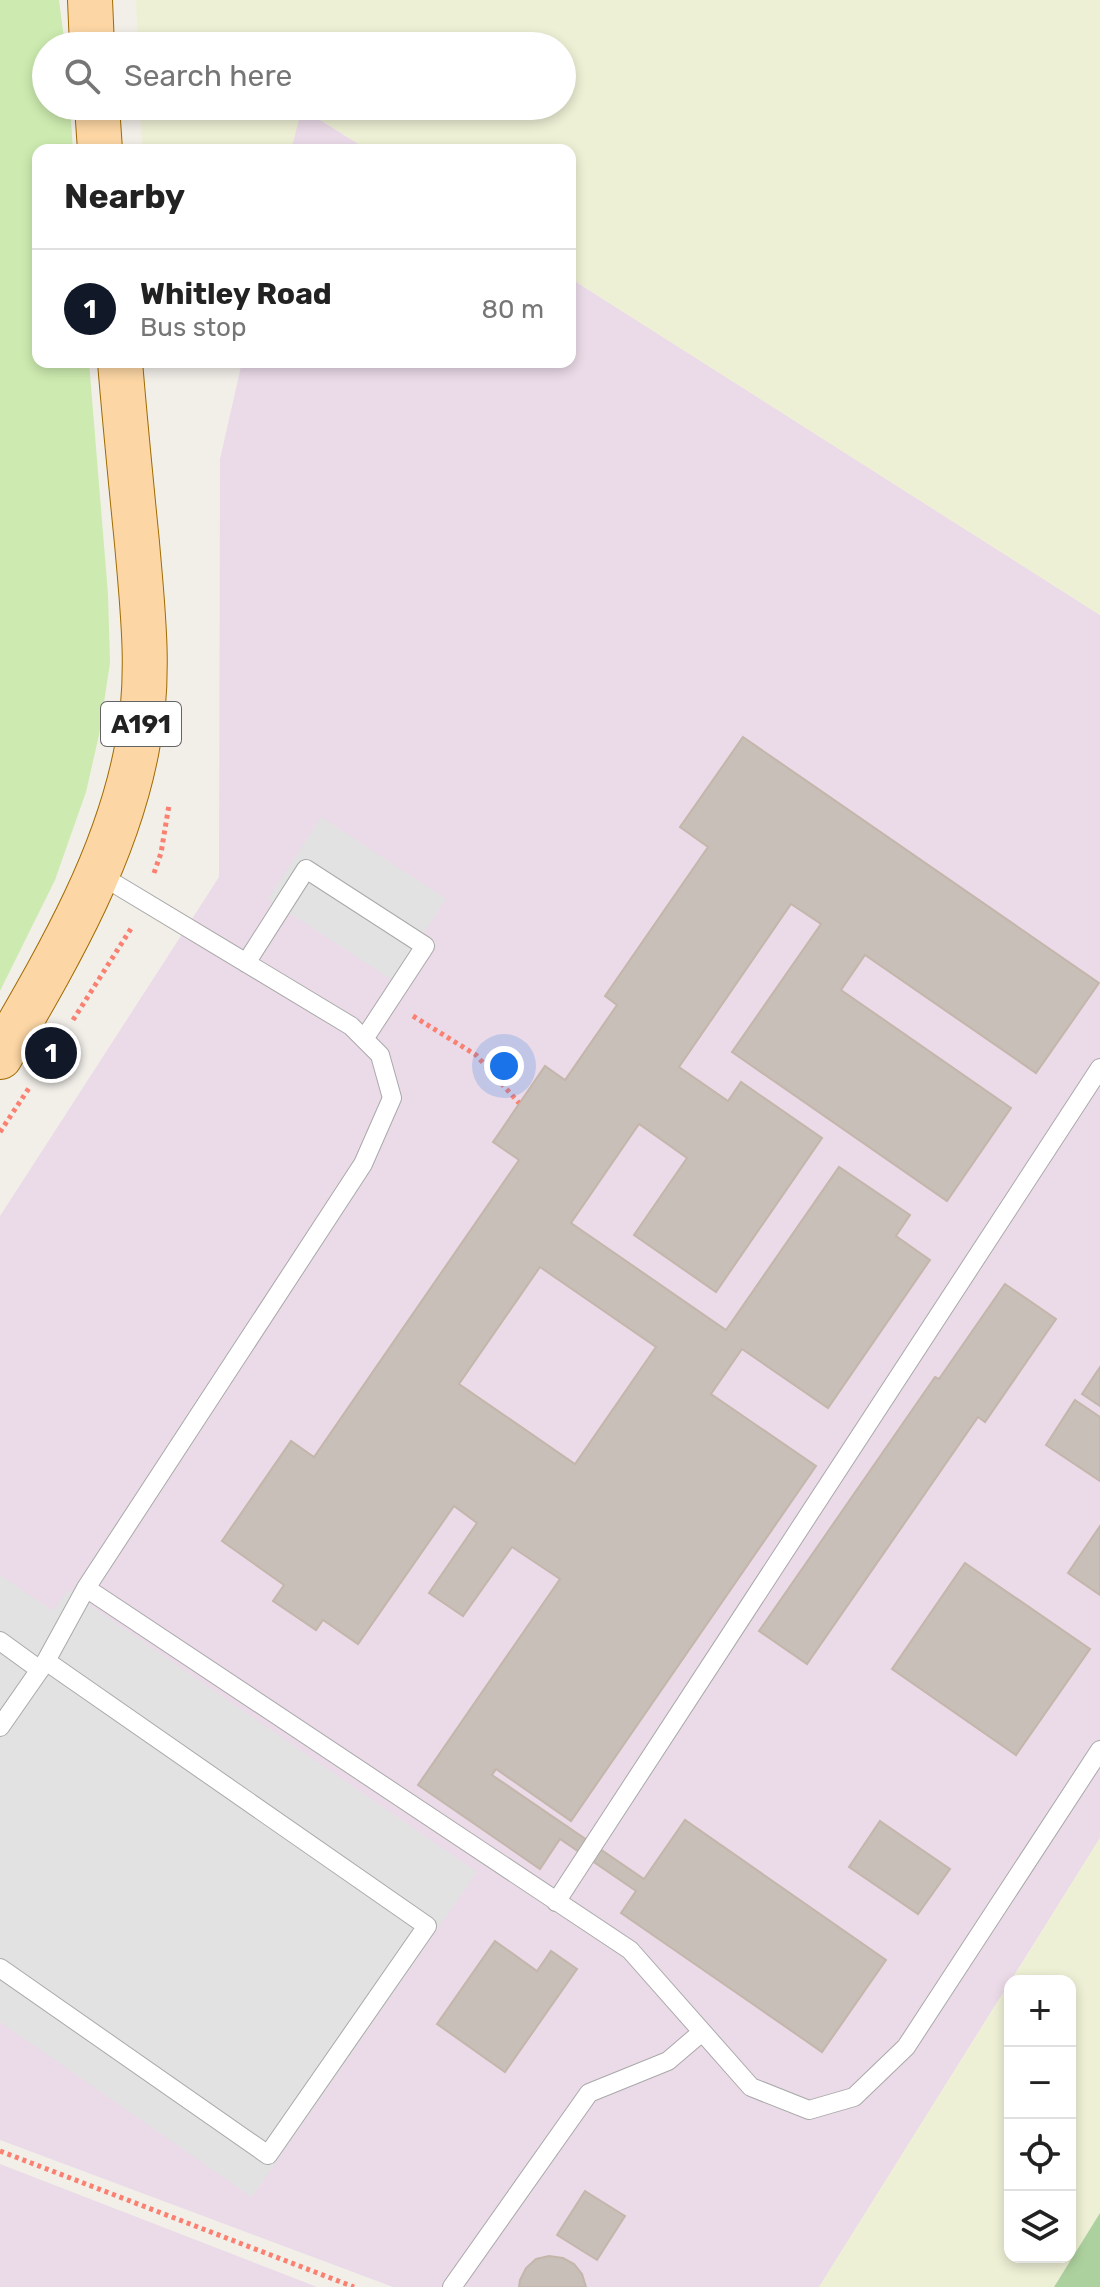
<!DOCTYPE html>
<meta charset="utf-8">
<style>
:root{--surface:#fff;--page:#f6f6f6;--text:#222;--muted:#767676;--line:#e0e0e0;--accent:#111827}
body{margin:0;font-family:Rubik,sans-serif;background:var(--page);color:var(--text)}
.controls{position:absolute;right:24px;bottom:24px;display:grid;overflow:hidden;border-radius:16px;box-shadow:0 4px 12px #0003}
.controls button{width:72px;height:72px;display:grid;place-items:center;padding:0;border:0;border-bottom:2px solid var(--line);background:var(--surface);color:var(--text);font:40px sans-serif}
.you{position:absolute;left:504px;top:1066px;width:28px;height:28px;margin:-20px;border:6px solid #fff;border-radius:50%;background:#1a73e8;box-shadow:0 0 0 12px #1a73e833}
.badge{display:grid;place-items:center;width:52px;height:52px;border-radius:50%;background:var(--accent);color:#fff;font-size:26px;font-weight:700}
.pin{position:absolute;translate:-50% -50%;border:4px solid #fff;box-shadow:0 2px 8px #0006}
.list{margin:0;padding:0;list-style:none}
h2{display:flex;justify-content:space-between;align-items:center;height:104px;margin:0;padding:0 32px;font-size:34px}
h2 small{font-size:26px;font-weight:400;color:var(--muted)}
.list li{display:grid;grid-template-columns:52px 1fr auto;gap:24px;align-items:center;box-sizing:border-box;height:120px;padding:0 32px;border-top:2px solid var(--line)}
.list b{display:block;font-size:30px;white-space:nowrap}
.list p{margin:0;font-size:26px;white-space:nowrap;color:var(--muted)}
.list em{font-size:26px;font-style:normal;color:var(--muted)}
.icon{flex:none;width:44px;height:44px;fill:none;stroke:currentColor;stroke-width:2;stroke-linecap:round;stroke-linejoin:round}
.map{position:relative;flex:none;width:1100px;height:2287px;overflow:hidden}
.search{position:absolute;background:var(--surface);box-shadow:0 4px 12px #0003;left:32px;top:32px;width:544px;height:88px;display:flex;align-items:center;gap:20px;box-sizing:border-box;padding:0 28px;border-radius:44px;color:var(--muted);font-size:30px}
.panel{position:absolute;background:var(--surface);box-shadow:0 4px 12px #0003;left:32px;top:144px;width:544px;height:224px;border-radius:16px}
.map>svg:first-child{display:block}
</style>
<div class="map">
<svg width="1100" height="2287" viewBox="0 0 1100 2287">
<rect width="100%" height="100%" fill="#f2efe9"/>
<!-- industrial -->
<path fill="#ebdbe8" d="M 301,108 L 368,150 L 291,150 Z
M 570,278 L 1100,615 L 1100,1838 L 819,2287 L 393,2287 L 0,2140 L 0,1216 L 219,877 L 220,459 L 242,362 L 570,362 Z
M 0,2164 L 317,2287 L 0,2287 Z"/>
<!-- farmland -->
<path fill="#eef0d5" d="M 136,0 L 1100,0 L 1100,615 L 570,278 L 570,150 L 368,150 L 302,108 L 291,150 L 143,150 L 139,106 L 562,106 L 562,46 L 138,46 Z
M 1100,1838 L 1100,2213 L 1054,2287 L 819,2287 L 1010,1982 L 1010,2257 L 1070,2257 L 1070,1981 L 1011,1981 Z"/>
<!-- grass -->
<path fill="#cdebb0" d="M 0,0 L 59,0 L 65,46 L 46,46 L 46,106 L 70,106 L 73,150 L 38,150 L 38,362 L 89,362 L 108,594 L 110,663 L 99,735 L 86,792 L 55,880 L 0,991 Z"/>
<!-- forest -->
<path fill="#add19e" d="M 1100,2213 L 1100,2287 L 1054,2287 Z"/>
<!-- parking -->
<path fill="#e2e2e2" d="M 321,817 L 446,899 L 392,980 L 268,899 Z
M 0,1575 L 53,1611 L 68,1590 L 477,1872 L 252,2197 L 0,2022 Z"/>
<!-- building -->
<path fill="#c7bfb8" stroke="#c4b6ab" stroke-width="2" fill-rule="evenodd" d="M 743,737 L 1099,983 L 1036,1073 L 865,955 L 841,990 L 1011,1108 L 947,1201 L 732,1052 L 821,924 L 791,904 L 679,1067 L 728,1101 L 741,1082 L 822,1138 L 716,1292 L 634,1235 L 687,1158 L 639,1124 L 571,1223 L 726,1330 L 839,1167 L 910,1215 L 896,1236 L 930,1260 L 828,1408 L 742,1349 L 711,1394 L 816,1466 L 571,1821 L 496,1769 L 492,1775 L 644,1879 L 685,1820 L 886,1960 L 822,2052 L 621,1913 L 636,1891 L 560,1839 L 540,1869 L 418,1785 L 560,1579 L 512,1547 L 463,1616 L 429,1593 L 477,1523 L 454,1506 L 358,1644 L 323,1620 L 316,1630 L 273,1601 L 284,1585 L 222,1541 L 291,1441 L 314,1457 L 519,1160 L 493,1142 L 545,1066 L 565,1080 L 617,1005 L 605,996 L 708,847 L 680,827 ZM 540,1267 L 656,1347 L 575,1464 L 459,1384 Z
M 1005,1284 L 1056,1319 L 985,1422 L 978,1417 L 807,1664 L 759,1631 L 935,1377 L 939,1379 Z
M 1100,1367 L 1100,1406 L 1082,1394 Z
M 1075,1400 L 1100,1417 L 1100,1481 L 1046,1445 Z
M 1100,1526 L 1100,1595 L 1068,1573 Z
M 965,1563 L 1090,1649 L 1016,1755 L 892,1669 Z
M 880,1821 L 950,1869 L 918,1914 L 849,1867 Z
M 495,1941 L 537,1971 L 551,1951 L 577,1969 L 505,2072 L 437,2024 Z
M 585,2191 L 625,2216 L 597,2260 L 557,2235 Z
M 549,2256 L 563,2258 L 574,2264 L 582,2274 L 586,2287 L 519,2287 L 520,2280 L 526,2268 L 536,2259 Z"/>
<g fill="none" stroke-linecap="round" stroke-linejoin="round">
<!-- lane casing -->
<g stroke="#a9a9a9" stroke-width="20">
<path id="lane" d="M 246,963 L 306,869 L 425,946 L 364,1039
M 86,1588 L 630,1950 L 751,2087 L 809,2110 L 854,2097 L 906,2047 L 1100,1750
M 0,1641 L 40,1670
M 0,1727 L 46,1661 L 86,1588 L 363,1164 L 392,1098 L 380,1055 L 351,1026 L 97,873
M 556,1902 L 1100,1068
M 0,1968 L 268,2155 L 427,1926 L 46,1661
M 452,2287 L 589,2093 L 668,2061 L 702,2032"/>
</g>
<!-- primary casing -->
<g stroke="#a06b00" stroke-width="46">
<path id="primary" d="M 90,0 L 92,46
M 97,106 L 100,150
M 0,1057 C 56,960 116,860 137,748 C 151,678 143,613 137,543 C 131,483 125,422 120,362"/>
</g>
<!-- path -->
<path stroke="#fa8072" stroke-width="5" stroke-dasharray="4 4" stroke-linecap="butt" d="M 154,873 L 161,853 L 169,805
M 413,1016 L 476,1055 L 519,1103
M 73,1020 L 132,927
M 0,1132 L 29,1088
M 0,2151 L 354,2287"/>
<!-- lane -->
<use href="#lane" stroke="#fff" stroke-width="18"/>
<!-- primary -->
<use href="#primary" stroke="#fcd6a4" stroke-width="44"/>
</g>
<g text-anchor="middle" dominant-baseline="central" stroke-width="7" stroke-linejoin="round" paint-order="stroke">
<!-- shield labels -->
<rect fill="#fff" stroke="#646464" stroke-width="2" x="101" y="702" width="80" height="44" rx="6"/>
<g font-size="26" font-weight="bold" fill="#222">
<text x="141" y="724">A191</text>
</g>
</g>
</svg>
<div class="controls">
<button>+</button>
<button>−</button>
<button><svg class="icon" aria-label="locate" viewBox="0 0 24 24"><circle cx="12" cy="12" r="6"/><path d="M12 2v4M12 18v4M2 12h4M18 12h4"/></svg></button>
<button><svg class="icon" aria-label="layers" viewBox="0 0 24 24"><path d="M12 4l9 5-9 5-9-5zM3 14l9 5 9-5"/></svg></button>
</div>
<div class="you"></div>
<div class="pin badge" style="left:51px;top:1053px">1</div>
<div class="search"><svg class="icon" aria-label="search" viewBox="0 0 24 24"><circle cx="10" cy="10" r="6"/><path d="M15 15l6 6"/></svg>Search here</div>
<section class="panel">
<h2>Nearby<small></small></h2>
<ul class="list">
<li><span class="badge">1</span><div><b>Whitley Road</b><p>Bus stop</p></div><em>80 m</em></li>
</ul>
</section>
</div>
